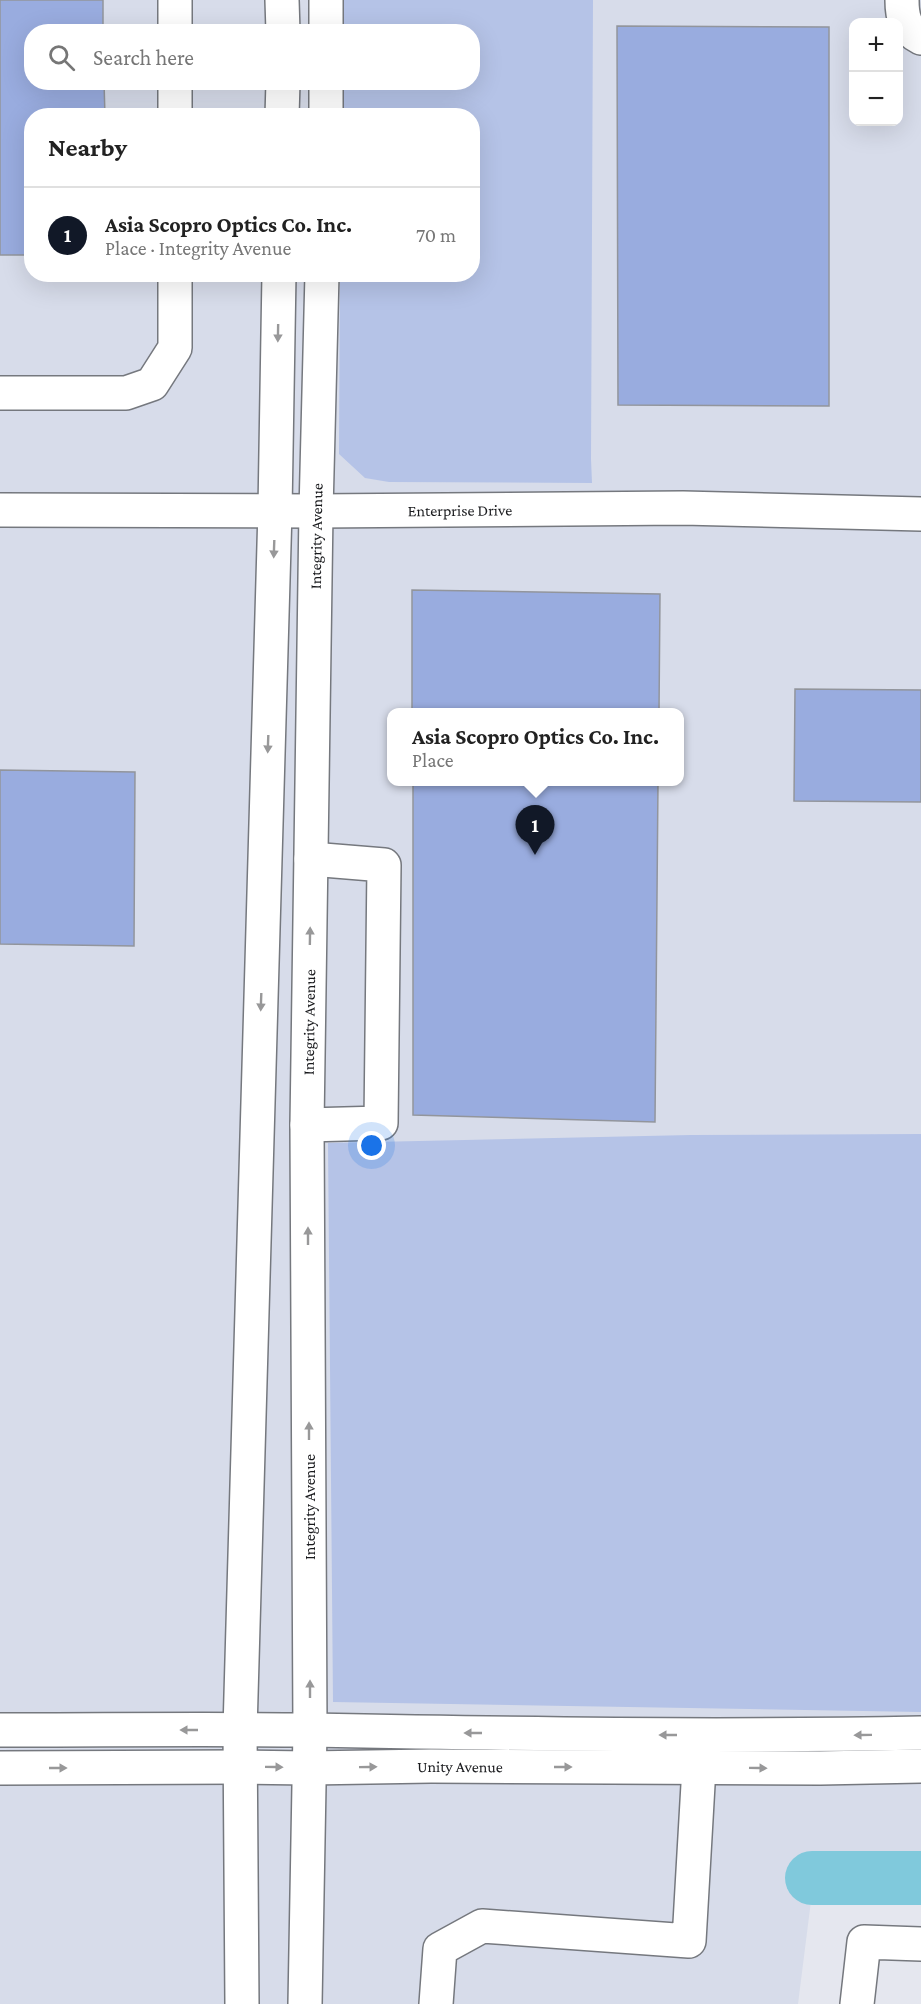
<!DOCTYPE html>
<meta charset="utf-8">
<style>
:root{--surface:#fff;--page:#f2f2f2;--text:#222;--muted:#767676;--line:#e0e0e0;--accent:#111827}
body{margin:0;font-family:"Crimson Pro",serif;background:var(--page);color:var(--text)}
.controls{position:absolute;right:18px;top:18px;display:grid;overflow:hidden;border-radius:12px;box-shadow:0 6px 24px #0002}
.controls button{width:54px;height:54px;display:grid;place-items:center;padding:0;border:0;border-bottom:2px solid var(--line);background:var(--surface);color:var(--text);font:30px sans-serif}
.you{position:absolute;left:372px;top:1146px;width:21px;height:21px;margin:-15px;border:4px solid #fff;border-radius:50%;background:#1a73e8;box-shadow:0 0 0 9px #1a73e833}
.badge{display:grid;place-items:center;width:39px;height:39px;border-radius:50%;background:var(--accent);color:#fff;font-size:20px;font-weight:700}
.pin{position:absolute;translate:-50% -50px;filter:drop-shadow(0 2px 3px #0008)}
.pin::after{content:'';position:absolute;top:32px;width:21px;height:18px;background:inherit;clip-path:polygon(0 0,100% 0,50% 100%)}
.popup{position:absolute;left:387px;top:708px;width:297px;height:78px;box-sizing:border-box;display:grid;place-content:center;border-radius:12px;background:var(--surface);filter:drop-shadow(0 2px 4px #0005);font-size:20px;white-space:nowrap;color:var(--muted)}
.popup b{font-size:22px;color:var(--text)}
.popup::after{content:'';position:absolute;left:50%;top:100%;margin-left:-12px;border:12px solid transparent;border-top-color:var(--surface)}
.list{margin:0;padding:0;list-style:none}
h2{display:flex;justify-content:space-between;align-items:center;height:78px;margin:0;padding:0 24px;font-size:26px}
h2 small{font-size:20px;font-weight:400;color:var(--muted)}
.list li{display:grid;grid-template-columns:39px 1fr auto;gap:18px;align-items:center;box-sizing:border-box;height:96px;padding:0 24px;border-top:2px solid var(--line)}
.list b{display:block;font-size:22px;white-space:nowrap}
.list p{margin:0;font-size:20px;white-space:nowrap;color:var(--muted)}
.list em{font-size:20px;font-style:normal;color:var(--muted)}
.icon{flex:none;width:33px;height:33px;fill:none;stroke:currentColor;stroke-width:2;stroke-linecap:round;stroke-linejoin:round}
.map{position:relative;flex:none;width:921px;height:2004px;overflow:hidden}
.search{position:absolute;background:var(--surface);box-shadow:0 6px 24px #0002;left:24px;top:24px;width:456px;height:66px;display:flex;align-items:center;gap:15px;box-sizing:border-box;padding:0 21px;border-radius:24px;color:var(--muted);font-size:22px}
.panel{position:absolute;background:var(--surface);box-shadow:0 6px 24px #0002;left:24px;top:108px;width:456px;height:174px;border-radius:24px}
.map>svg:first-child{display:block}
</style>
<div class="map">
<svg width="921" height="2004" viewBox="0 0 921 2004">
<rect width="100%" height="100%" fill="#e5e7ef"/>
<!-- built -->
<path fill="#d7dcea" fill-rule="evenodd" d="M 0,0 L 921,0 L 921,1862 L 813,1860 L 812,1893 L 798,2004 L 0,2004 ZM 854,22 L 898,22 L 898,122 L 854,122 ZM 32,32 L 472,32 L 472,82 L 32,82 ZM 32,116 L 472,116 L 472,274 L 32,274 ZM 391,712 L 679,712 L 679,782 L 391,782 Z"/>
<!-- green -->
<path fill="#b5c3e7" d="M 341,0 L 593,0 L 591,459 L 592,483 L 389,482 L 365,478 L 339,454 L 340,275 L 472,274 L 472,116 L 341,115 L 341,83 L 472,82 L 472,32 L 341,31 Z
M 921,1134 L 921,1712 L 333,1702 L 328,1143 L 691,1135 Z"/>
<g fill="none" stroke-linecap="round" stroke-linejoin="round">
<!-- river -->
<path stroke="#80c9dc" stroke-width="54" d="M 812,1878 L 921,1878"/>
</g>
<!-- building -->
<path fill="#99acdf" stroke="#92959c" stroke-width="1.5" d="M 0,0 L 103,0 L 103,32 L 32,32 L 32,82 L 104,82 L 105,116 L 32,116 L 32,255 L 0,255 Z
M 617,26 L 829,27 L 829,406 L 618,405 Z
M 412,590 L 660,594 L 659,712 L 412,712 Z
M 795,689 L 921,690 L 921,802 L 794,801 Z
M 0,770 L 135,772 L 134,946 L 0,944 Z
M 413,782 L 658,782 L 655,1122 L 413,1115 Z"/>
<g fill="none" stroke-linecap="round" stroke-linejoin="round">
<!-- minor casing -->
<g stroke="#75787e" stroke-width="36">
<g id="minor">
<path d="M 282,0 L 283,32"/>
<path d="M 326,0 L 326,32"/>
<path d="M 902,0 C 902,17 905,30 921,38"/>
<path d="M 175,32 L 175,0"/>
<path d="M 175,116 L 175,82"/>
<path d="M 282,116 L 283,82"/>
<path d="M 326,116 L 326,82"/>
<path d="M 0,393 L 126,393 L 152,384 L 175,348 L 175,274"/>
<path id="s1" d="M 0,510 L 316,511 L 683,508 L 921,514"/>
<path d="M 307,1125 L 381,1123 L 384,865 L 311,859"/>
<path d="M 0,1730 C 103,1730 207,1729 310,1730 C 514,1734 717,1737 921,1733"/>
<path id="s2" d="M 0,1768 L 239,1767 L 309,1768 L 431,1766 L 820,1768 L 921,1766"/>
<path d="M 242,2004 L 240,1730 L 275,510 L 279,274"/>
<path id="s3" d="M 305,2004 L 310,1730 L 307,1125 L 316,511 L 322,274"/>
<path d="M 436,2004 L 440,1949 L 482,1926 L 689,1941 L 699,1767"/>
<path d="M 857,2004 L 864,1942 L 921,1944"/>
</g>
</g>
<!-- minor -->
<use href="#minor" stroke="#fff" stroke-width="33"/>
</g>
<!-- one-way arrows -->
<defs><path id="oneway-solid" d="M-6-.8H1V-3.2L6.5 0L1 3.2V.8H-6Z" transform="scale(1.5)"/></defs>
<g fill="#989899">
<use href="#oneway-solid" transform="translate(278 333) rotate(91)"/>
<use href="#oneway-solid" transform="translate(274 549) rotate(92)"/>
<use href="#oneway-solid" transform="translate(268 744) rotate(92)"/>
<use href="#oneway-solid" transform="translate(310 936) rotate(-89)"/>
<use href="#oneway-solid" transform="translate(261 1002) rotate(92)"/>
<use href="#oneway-solid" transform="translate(308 1236) rotate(-90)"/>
<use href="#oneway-solid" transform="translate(309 1431) rotate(-90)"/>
<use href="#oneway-solid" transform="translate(310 1689) rotate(-90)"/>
<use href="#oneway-solid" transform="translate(189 1730) rotate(-180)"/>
<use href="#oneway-solid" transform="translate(473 1733) rotate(-180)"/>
<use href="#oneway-solid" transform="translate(668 1735) rotate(-180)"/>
<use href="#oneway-solid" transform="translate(863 1735) rotate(179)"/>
<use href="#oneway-solid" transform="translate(274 1767) rotate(1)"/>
<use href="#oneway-solid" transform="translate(368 1767) rotate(-1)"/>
<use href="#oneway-solid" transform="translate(563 1767)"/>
<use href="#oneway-solid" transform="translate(58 1768)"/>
<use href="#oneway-solid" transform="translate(758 1768) rotate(1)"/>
</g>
<g text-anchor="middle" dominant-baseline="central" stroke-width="4.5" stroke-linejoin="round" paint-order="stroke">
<!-- street labels -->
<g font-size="16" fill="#191a1d" stroke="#fff">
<text stroke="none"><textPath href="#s1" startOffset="460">Enterprise Drive</textPath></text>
<text stroke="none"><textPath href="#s3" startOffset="1468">Integrity Avenue</textPath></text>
<text stroke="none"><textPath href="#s3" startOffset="982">Integrity Avenue</textPath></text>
<text transform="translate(309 1507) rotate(-90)">Integrity Avenue</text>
<text stroke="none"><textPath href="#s2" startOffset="460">Unity Avenue</textPath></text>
</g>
</g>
</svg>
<div class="controls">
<button>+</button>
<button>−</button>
</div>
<div class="you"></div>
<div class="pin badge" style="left:535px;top:855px">1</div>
<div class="popup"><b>Asia Scopro Optics Co. Inc.</b>Place</div>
<div class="search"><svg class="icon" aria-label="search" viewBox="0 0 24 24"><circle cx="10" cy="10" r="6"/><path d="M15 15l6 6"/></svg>Search here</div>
<section class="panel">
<h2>Nearby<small></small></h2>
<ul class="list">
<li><span class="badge">1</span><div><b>Asia Scopro Optics Co. Inc.</b><p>Place · Integrity Avenue</p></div><em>70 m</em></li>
</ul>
</section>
</div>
